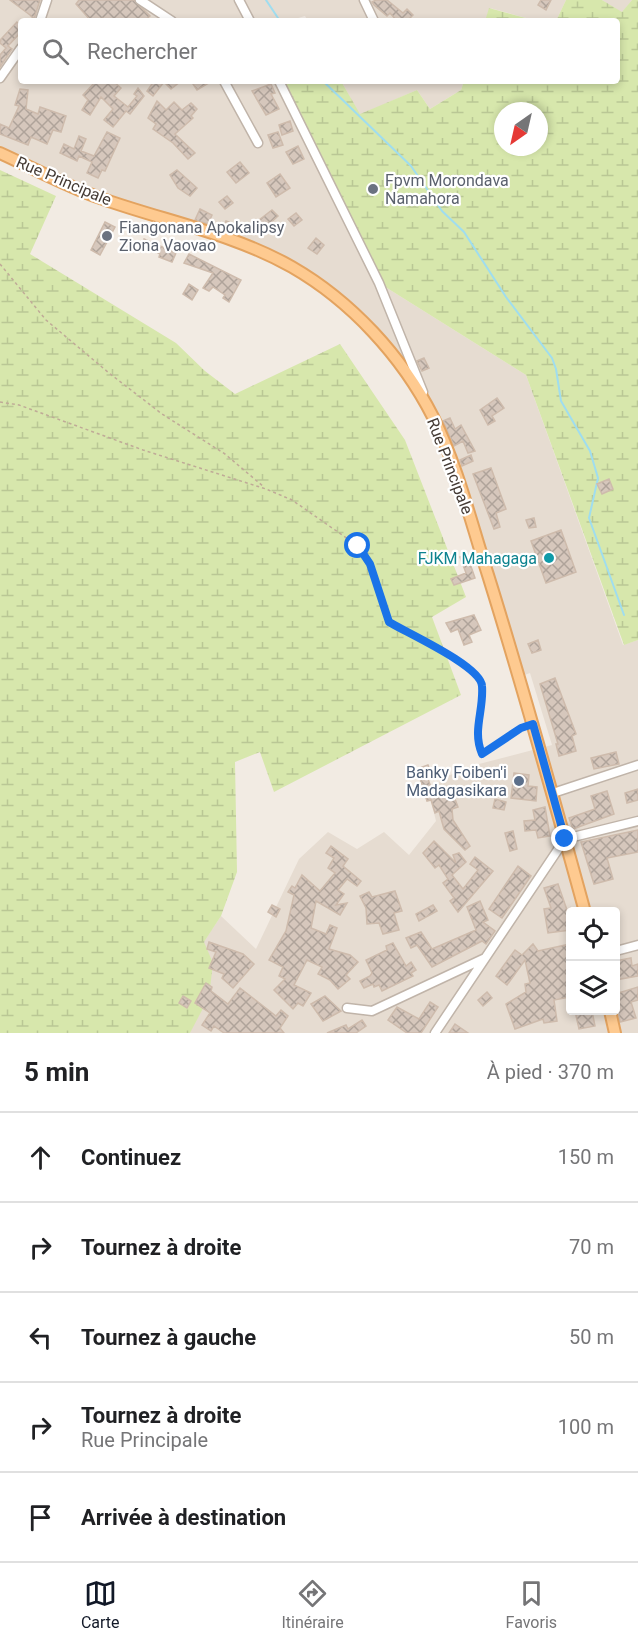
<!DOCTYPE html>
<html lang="fr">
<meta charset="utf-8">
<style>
:root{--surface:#fff;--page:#f2f2f2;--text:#202124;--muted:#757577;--line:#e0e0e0;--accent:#111827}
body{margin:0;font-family:Roboto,sans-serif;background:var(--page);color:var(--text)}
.controls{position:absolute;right:18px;bottom:18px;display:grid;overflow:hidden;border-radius:6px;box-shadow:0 3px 9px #0003}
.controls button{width:54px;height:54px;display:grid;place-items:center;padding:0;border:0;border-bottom:2px solid var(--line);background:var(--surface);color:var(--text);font:30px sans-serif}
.compass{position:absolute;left:494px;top:102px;width:54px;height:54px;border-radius:50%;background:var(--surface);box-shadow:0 3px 9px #0003;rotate:214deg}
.stop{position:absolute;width:18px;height:18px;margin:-14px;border:4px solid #1a73e8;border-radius:50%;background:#fff}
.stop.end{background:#1a73e8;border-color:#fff;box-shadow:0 2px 6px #0008}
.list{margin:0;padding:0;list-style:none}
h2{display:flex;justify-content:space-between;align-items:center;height:78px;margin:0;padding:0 24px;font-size:26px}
h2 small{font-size:20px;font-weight:400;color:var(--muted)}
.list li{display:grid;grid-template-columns:39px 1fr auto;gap:18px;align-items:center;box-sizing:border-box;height:90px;padding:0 24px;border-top:2px solid var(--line)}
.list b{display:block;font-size:22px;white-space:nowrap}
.list p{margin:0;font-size:20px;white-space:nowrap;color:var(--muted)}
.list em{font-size:20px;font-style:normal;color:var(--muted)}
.icon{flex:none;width:33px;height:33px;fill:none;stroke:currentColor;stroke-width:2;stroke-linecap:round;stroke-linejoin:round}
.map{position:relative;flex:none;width:638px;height:1033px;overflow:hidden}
.search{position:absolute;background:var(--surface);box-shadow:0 3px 9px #0003;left:18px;right:18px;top:18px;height:66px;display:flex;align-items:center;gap:15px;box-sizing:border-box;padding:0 21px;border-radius:6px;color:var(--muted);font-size:22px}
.sheet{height:528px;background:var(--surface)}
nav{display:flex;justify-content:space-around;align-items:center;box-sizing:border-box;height:84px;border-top:2px solid var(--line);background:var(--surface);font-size:16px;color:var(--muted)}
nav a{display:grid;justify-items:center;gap:3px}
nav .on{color:var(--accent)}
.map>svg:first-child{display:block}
</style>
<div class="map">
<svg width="638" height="1033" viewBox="0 0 638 1033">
<defs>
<pattern id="wetland-marsh" width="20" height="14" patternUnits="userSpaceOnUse" patternTransform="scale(1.5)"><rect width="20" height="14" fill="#d7e7ac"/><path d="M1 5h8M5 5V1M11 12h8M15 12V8" fill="none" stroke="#bac795"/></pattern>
<pattern id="building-cross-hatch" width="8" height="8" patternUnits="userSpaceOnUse" patternTransform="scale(1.5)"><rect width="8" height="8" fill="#d6c7bc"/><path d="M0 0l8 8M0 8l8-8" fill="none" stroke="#afa39a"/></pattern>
</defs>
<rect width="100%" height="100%" fill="#f2ebe3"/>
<!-- residential -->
<path fill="#e6dcd1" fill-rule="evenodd" d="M 0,0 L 566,0 L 556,21 L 537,21 L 490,8 L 485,21 L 308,21 L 305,16 L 288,21 L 21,21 L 21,81 L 279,81 L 379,283 L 526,375 L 623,645 L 638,640 L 638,1033 L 190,1033 L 213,963 L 203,943 L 221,916 L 256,949 L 299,859 L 328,832 L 357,849 L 384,832 L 409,855 L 436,821 L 430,797 L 442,778 L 479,764 L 552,745 L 530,673 L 519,677 L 454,467 L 403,369 L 337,299 L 239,241 L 99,198 L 0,153 ZM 570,912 L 616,912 L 616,1011 L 570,1011 Z
M 602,0 L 632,0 L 622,13 Z
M 341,81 L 464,81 L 461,90 L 430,109 L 417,90 L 360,115 Z"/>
<!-- wetland -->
<path fill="url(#wetland-marsh)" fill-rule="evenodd" d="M 566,0 L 602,0 L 622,12 L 632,0 L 638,0 L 638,640 L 624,645 L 526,375 L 379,283 L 279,81 L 341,81 L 360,114 L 417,90 L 430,109 L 461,90 L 464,81 L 617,81 L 617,21 L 556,21 ZM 503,111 L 539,111 L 539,147 L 503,147 Z
M 489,8 L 537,21 L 485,21 Z
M 0,170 L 56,196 L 30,254 L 176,343 L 205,371 L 235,394 L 340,344 L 405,440 L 466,597 L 432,617 L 461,695 L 274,792 L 260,752 L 235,762 L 237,872 L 221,916 L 204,942 L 213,963 L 209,997 L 190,1033 L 0,1033 Z"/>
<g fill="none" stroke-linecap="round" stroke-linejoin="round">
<!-- stream -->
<path stroke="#9fddef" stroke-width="2" d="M 266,0 L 280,21
M 323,81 L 411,166 L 442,211 L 464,232 L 506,297 L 552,358 L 556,369 L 561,401 L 590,451 L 598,478 L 589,518 L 624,615"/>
</g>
<!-- building -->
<path fill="url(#building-cross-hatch)" stroke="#cebbac" stroke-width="1.5" d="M 10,0 L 40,0 L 34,19 L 30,15 Z
M 79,0 L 134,0 L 150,16 L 144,21 L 106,21 L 103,18 L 91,21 L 76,4 Z
M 376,0 L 387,0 L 403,13 L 407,9 L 413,15 L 407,21 L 397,21 L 390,13 L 387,16 L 374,5 L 372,2 Z
M 541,0 L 551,0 L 546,10 L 538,5 Z
M 17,22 L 21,25 L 21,32 L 8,46 L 12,49 L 0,67 L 0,55 L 6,48 L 0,43 L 1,39 Z
M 96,81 L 113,81 L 121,88 L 114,96 L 128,107 L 137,96 L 134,94 L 138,88 L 144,96 L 130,114 L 126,111 L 113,127 L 104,120 L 113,109 L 101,97 L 90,115 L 82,110 L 88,100 L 83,95 Z
M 154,81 L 181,81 L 171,89 L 164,82 L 153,96 L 147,91 Z
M 191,81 L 212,81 L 197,90 Z
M 271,84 L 275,93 L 271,94 L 279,109 L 266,115 L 252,91 Z
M 20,89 L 28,90 L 26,109 L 38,114 L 40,107 L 66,116 L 61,132 L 53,130 L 47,144 L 31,137 L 28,145 L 0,134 L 0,124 L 9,128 L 19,106 L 15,105 Z
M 157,101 L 166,110 L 174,102 L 182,110 L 191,103 L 197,109 L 191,116 L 193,118 L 175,134 L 195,153 L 188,159 L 173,143 L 153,129 L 156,124 L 148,118 Z
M 290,121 L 293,131 L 282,135 L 279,125 Z
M 107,132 L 120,138 L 105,171 L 102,170 L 98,178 L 87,173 L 92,162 L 79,156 L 77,161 L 60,153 L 64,144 L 74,149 L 79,136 L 86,139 L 81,151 L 94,156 Z
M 278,132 L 283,145 L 273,148 L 268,135 Z
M 298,146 L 304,159 L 293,164 L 286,152 Z
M 240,162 L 249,173 L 236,183 L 227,172 Z
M 177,170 L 197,188 L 190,196 L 178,188 L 170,175 Z
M 280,174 L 290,188 L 276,197 L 267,183 Z
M 227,196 L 233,203 L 225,209 L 219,202 Z
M 200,209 L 212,215 L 208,224 L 195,220 Z
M 272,210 L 278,216 L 266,227 L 259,220 Z
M 296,213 L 302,220 L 294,226 L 288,219 Z
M 226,221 L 239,226 L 235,233 L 222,228 Z
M 105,222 L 115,227 L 100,255 L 91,250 Z
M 316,238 L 324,245 L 317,254 L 308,248 Z
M 144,239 L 176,253 L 172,262 L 159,257 L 160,254 L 142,243 Z
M 189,254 L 241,280 L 229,302 L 223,298 L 225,295 L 213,287 L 209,291 L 203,288 L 213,273 L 184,263 Z
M 189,284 L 198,290 L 192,300 L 183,294 Z
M 424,358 L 429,368 L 422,371 L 417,361 Z
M 497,398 L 504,408 L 492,416 L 495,421 L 488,425 L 480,410 Z
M 450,418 L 455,429 L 461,425 L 475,451 L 468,453 L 463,441 L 454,446 L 443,421 Z
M 471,455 L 473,461 L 462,466 L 460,460 Z
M 491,468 L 506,509 L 496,513 L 500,527 L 494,529 L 473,474 Z
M 609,479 L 613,489 L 602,494 L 597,484 Z
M 534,518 L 536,527 L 529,528 L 526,520 Z
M 561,530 L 576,572 L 546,583 L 531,541 Z
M 467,555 L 475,578 L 454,585 L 451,579 L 466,573 L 460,557 Z
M 474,615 L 481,630 L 469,635 L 472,642 L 464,645 L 458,629 L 451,632 L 446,623 Z
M 538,640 L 541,650 L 532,653 L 528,644 Z
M 555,678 L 576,734 L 572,736 L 576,751 L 559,756 L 556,744 L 558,744 L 540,684 Z
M 616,752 L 619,764 L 594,769 L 591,758 Z
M 428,765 L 432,774 L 427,776 L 434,796 L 449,788 L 455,799 L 458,807 L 452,809 L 453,820 L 470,846 L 465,850 L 444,829 L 439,811 L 435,813 L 431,800 L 427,801 L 417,769 Z
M 514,773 L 529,775 L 528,786 L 537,787 L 536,801 L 511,798 Z
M 638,789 L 638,800 L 627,803 L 625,793 Z
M 607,791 L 614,814 L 573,829 L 569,818 L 595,809 L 591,796 Z
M 495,799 L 506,802 L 504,810 L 493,808 Z
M 545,807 L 550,836 L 538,838 L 536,830 L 525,831 L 524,821 L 535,820 L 533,810 Z
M 638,830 L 638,852 L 607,858 L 613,879 L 594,884 L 581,842 Z
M 513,831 L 517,849 L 510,851 L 505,833 Z
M 434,841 L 456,863 L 453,855 L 459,853 L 466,862 L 452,875 L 463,889 L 478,870 L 470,864 L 475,857 L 493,871 L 458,912 L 450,901 L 454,898 L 443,883 L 448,879 L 439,865 L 435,868 L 423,853 Z
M 331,846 L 348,859 L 343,866 L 361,881 L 357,886 L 347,879 L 338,890 L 344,894 L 336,905 L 347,903 L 340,915 L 316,901 L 311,928 L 326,934 L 330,925 L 337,928 L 329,949 L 350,955 L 358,962 L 346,975 L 350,979 L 338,989 L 330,980 L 318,974 L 322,967 L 307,960 L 294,985 L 311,993 L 303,1006 L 298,1003 L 293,1009 L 274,990 L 285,979 L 279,976 L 283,967 L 269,960 L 286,931 L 294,895 L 288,892 L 292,886 L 295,888 L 302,875 L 320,891 L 335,873 L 328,868 L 334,858 L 326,853 Z
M 518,866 L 531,876 L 502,918 L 489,909 Z
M 558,884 L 567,910 L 570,908 L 570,930 L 548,933 L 544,909 L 551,908 L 544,888 Z
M 395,891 L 402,911 L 394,913 L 399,930 L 383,934 L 379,923 L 367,924 L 366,908 L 360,896 L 369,892 L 372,897 Z
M 480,901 L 488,920 L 483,922 L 495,931 L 486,944 L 482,941 L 432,967 L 417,945 L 411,948 L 406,938 L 421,932 L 432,949 L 476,930 L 467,907 Z
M 272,905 L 280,909 L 276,917 L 268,912 Z
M 433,905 L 437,911 L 419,921 L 416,914 Z
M 209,942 L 243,954 L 254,964 L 233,988 L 222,978 L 224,974 L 209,968 L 216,952 L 207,949 Z
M 393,943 L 406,966 L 411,962 L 416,970 L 411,973 L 413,976 L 382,991 L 379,985 L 374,987 L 373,984 L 364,988 L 360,981 L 370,976 L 372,973 L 366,960 L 387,950 L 386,946 Z
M 533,944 L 538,951 L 570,944 L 570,997 L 554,1000 L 557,1021 L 544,1023 L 543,1019 L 515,1029 L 506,1004 L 526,992 L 525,984 L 530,983 L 525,960 L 507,985 L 496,976 L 515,950 L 522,955 Z
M 631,958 L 632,966 L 638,964 L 638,976 L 615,980 L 615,961 Z
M 206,983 L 212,987 L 211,991 L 228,1004 L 240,988 L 276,1016 L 281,1010 L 288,1016 L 280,1028 L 284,1033 L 224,1033 L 214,1026 L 211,1031 L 202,1025 L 210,1013 L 195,1003 Z
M 638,987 L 638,1000 L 631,1002 L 636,1018 L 620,1022 L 615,994 Z
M 487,992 L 492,998 L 483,1006 L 478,1000 Z
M 183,996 L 191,1001 L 187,1008 L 179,1003 Z
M 325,996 L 341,1011 L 323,1021 L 311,1004 Z
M 430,1002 L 438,1007 L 421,1033 L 407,1033 L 388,1020 L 397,1007 L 419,1019 Z
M 575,1011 L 592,1011 L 595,1026 L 579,1029 Z
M 362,1020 L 366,1026 L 356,1033 L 327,1033 L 346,1025 L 348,1029 Z
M 455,1024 L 468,1033 L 449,1033 Z"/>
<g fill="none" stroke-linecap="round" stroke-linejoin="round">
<!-- minor casing -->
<g stroke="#c0b4a9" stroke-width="11">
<path id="minor" d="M 140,0 L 172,21
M 239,0 L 250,21
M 364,0 L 374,21
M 40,21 L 47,0
M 0,78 L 21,48
M 224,81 L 258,143
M 279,81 L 379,283 L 423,392
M 553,793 L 638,765
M 616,951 L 638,945
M 347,1008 L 372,1011 L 485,958
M 435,1033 L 565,839 L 638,821"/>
</g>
<!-- major casing -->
<g stroke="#e3a360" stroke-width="14">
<path id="major" d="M 0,153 C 33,168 66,186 100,198 C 164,221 232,233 292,267 C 351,301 402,356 433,417 C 458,467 471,523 488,575 C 523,687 554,799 585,912
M 610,1011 L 615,1033"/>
</g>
<!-- path -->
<path stroke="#bfaa97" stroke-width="1.5" stroke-dasharray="3 3" stroke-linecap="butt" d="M 0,264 L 46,320 L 109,373 L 162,414 L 225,454 L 264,487
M 0,402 L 19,405 L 143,450 L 266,489 L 292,500 L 358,546 L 370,564 L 389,622 C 407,633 481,666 482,686 C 484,711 472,730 481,754 L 524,727"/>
<!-- minor -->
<use href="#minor" stroke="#fff" stroke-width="8"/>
<!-- major -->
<use href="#major" stroke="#feca90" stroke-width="10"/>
</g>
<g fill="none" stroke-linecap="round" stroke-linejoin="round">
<!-- route -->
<path stroke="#1a73e8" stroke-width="8" d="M 358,546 L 370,564 L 389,622 C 407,633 481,666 482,686 C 484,711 472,730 482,754 L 521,728 L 533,724 L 565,839"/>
</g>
<!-- markers -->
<g fill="#6b7280" stroke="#fff" stroke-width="2">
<circle cx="373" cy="189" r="6"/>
<circle cx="107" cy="236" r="6"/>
</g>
<circle fill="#0f9aa8" stroke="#fff" stroke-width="2" cx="549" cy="558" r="6"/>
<circle fill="#5c6f8a" stroke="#fff" stroke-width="2" cx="519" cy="781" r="6"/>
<g text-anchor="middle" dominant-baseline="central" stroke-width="4.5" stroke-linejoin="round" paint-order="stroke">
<!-- worship labels -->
<g font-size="16" fill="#5b616d" stroke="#fff" text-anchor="start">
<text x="385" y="180">Fpvm Morondava<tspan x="385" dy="18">Namahora</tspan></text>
<text x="119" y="227">Fiangonana Apokalipsy<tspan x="119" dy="18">Ziona Vaovao</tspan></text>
</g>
<!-- street labels -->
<g font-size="16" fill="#443a34" stroke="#fff">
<text transform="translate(64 181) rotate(23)">Rue Principale</text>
<text transform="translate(450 466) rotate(69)">Rue Principale</text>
</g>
<!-- culture labels -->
<g font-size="16" fill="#0d838f" stroke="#fff" text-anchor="end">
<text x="537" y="558">FJKM Mahagaga</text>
</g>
<!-- service labels -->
<g font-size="16" fill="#4e5e75" stroke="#fff" text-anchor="end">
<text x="507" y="772">Banky Foiben'i<tspan x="507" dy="18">Madagasikara</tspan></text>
</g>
</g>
</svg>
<div class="controls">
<button><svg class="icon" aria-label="locate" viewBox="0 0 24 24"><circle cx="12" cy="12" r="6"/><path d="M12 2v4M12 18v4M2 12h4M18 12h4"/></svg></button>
<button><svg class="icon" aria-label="layers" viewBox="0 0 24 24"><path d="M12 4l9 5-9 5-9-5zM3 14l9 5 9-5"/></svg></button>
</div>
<svg class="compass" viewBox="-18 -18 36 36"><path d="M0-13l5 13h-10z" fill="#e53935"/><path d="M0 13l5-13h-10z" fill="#757577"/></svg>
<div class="stop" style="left:358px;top:546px"></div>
<div class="stop end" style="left:565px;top:839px"></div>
<div class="search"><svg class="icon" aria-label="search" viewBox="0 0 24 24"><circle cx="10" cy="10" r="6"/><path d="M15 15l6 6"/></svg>Rechercher</div>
</div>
<section class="sheet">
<h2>5 min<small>À pied · 370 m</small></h2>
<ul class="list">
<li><svg class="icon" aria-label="ahead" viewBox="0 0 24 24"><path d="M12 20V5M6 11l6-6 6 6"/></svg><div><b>Continuez</b></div><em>150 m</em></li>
<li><svg class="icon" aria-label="right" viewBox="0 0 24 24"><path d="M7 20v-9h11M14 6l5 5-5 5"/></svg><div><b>Tournez à droite</b></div><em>70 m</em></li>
<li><svg class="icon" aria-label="left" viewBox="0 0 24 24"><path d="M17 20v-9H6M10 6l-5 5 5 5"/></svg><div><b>Tournez à gauche</b></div><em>50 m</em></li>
<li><svg class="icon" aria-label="right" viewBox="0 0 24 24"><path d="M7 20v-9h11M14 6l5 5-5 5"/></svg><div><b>Tournez à droite</b><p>Rue Principale</p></div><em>100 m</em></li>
<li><svg class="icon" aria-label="arrive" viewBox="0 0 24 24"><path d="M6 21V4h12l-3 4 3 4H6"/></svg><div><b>Arrivée à destination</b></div></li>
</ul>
</section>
<nav>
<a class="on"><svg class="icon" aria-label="map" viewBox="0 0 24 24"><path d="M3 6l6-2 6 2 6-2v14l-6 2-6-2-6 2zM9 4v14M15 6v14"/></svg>Carte</a>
<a><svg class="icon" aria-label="directions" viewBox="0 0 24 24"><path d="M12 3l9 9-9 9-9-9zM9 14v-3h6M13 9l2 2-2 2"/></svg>Itinéraire</a>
<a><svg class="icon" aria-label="saved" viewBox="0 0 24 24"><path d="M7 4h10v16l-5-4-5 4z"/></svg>Favoris</a>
</nav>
